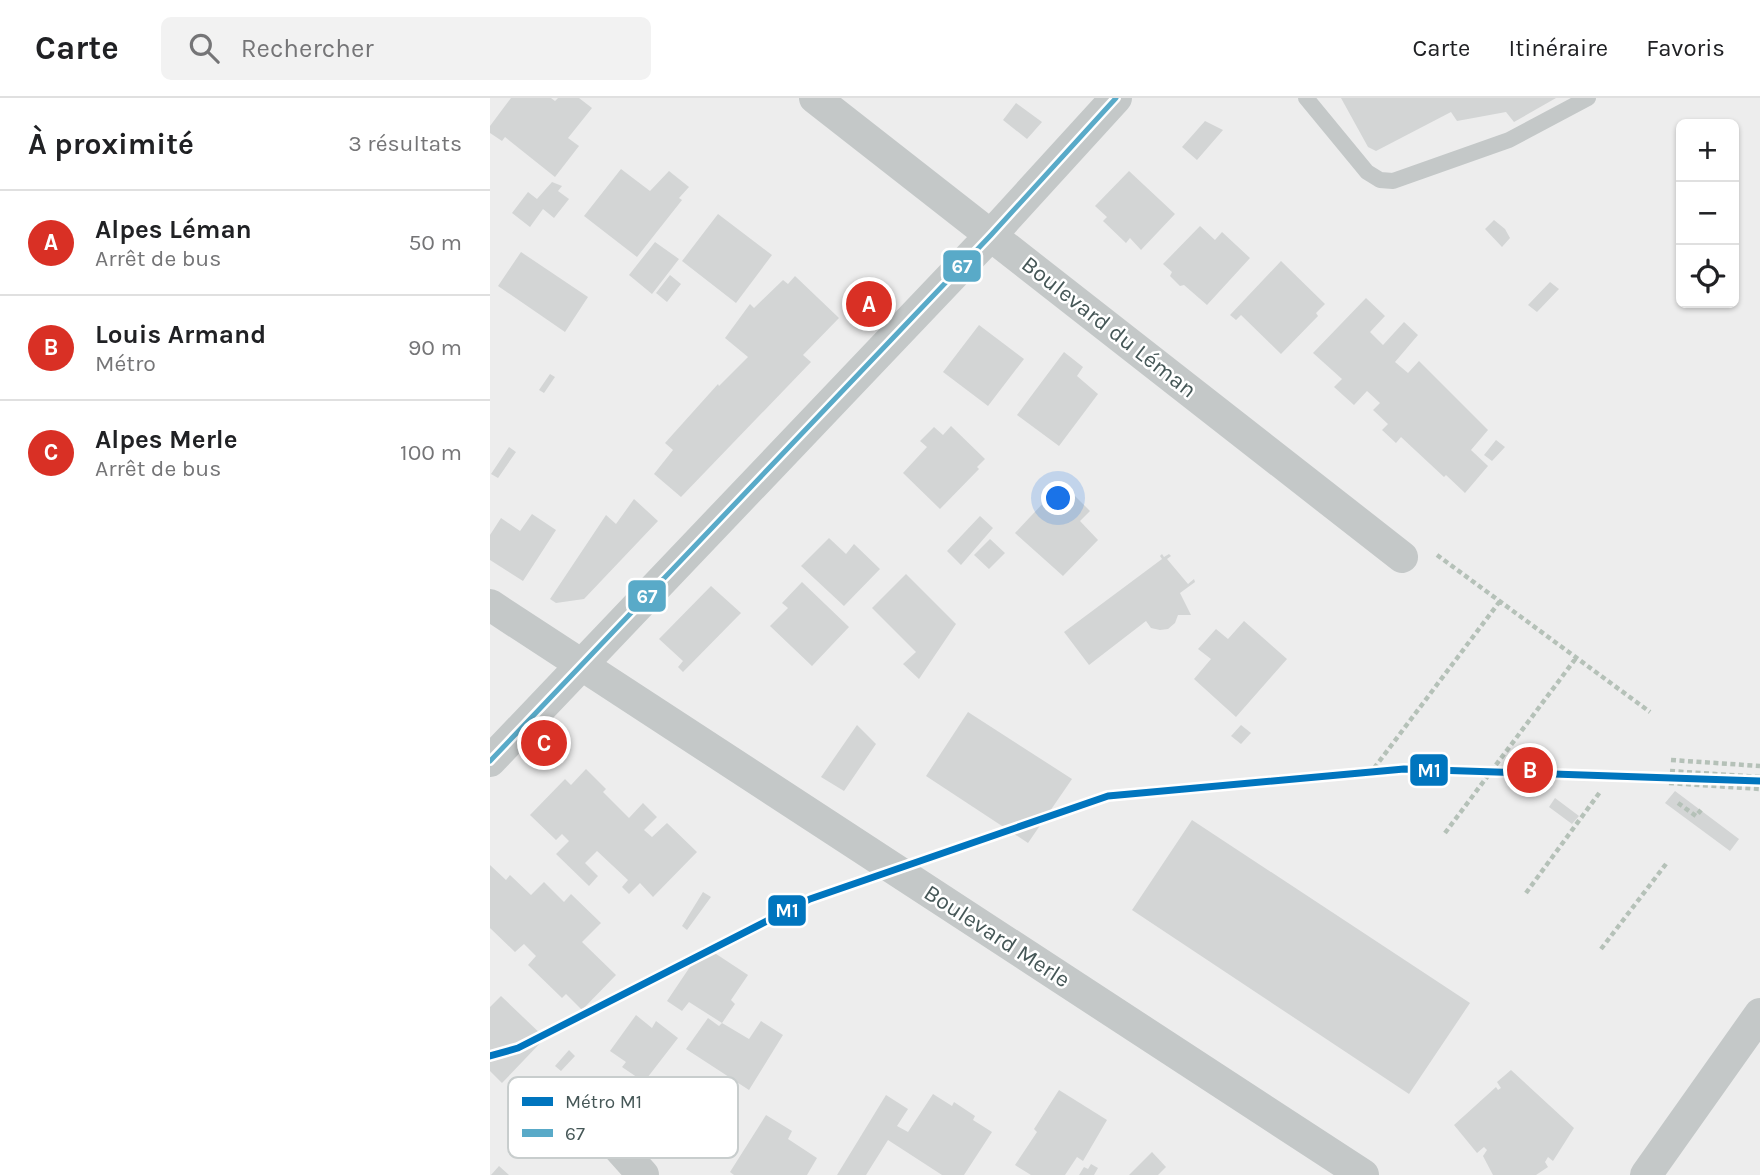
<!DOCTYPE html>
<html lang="fr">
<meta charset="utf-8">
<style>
:root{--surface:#fff;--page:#f2f2f2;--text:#202124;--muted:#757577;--line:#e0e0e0;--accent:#d93025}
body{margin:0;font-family:Karla,sans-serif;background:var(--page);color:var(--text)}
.controls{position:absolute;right:21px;top:21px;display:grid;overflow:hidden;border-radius:10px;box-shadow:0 2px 5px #0004}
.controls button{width:63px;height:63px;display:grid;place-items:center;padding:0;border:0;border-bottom:2px solid var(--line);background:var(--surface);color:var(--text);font:35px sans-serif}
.you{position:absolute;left:569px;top:401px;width:24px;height:24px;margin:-18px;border:5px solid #fff;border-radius:50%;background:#1a73e8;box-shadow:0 0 0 10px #1a73e833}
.badge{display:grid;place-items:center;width:46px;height:46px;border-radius:50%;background:var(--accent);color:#fff;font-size:23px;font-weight:700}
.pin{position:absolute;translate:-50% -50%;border:4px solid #fff;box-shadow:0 2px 7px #0006}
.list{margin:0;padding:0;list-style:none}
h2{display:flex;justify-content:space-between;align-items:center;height:91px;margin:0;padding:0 28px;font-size:30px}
h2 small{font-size:23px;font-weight:400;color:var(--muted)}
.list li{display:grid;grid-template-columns:46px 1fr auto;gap:21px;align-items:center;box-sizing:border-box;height:105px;padding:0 28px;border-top:2px solid var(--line)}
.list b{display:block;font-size:26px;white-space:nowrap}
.list p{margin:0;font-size:23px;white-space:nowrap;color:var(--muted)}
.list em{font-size:23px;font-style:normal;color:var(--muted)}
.icon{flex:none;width:38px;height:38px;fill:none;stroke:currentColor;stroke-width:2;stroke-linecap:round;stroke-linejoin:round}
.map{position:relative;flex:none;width:1270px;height:1077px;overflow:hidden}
header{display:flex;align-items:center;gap:42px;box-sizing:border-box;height:98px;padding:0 35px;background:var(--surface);border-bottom:2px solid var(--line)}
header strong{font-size:33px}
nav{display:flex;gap:38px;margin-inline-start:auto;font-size:24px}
.search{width:490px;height:63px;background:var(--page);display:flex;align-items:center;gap:18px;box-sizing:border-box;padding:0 24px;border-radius:10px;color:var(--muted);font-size:26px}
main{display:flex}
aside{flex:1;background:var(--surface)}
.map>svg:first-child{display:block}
</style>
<header>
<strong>Carte</strong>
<div class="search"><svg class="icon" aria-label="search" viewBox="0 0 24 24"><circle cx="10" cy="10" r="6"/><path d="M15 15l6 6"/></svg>Rechercher</div>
<nav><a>Carte</a><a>Itinéraire</a><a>Favoris</a></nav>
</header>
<main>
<aside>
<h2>À proximité<small>3 résultats</small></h2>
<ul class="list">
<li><span class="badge">A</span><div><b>Alpes Léman</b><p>Arrêt de bus</p></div><em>50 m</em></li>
<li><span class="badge">B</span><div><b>Louis Armand</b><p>Métro</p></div><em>90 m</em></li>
<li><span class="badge">C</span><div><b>Alpes Merle</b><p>Arrêt de bus</p></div><em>100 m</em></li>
</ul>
</aside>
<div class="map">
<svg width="1270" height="1077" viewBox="0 0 1270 1077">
<rect width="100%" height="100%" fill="#ededed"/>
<!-- building -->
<path fill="#d3d5d5" d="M 21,0 L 61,0 L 65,3 L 68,0 L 89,0 L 102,10 L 78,40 L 89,48 L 65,79 L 15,39 L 12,43 L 0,35 L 0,28 Z
M 851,0 L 1066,0 L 1024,24 L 1016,14 L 967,23 L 961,14 L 886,53 L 878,49 Z
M 526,5 L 552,24 L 537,41 L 513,22 Z
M 715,23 L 733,32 L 707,62 L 692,49 Z
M 131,71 L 160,93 L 179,73 L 199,89 L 189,100 L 192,102 L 147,159 L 94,118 Z
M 639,73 L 685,116 L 651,152 L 640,140 L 636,145 L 613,123 L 617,119 L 605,108 Z
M 62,84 L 72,88 L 68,93 L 79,101 L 64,120 L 53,111 L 40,129 L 22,115 L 38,94 L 47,101 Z
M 228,116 L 282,157 L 246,205 L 192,163 Z
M 1004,122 L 1015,131 L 1020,140 L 1012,149 L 995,131 Z
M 710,128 L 725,142 L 732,134 L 760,160 L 717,207 L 694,187 L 690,188 L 680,178 L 682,174 L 673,166 Z
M 165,144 L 189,161 L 162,196 L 139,177 Z
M 31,154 L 98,199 L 75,234 L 8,188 Z
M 791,163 L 835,206 L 826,215 L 828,218 L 791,256 L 751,217 L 746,222 L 740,217 Z
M 180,177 L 191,186 L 177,204 L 166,195 Z
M 305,178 L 349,220 L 313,257 L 321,264 L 191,399 L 164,376 L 183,352 L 175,345 L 228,286 L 229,288 L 258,259 L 235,240 L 260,206 L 264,210 L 293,182 L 298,186 Z
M 1060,184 L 1069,191 L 1047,214 L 1038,207 Z
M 876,200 L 895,218 L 880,234 L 893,247 L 914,224 L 928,237 L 905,264 L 918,275 L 929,263 L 998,332 L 981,352 L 998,368 L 975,395 L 956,377 L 954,379 L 911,339 L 906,345 L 892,332 L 898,326 L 883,312 L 890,305 L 877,293 L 864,307 L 844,289 L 852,281 L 823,255 Z
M 489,227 L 534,261 L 498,308 L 453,274 Z
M 574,254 L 593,269 L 587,278 L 608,296 L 569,348 L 527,317 Z
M 60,276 L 65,279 L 54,295 L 49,292 Z
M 461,328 L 495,361 L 487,369 L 489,371 L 450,411 L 413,375 L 437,349 L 430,343 L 444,329 L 453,337 Z
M 1006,342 L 1015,349 L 1002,363 L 994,357 Z
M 19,349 L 26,354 L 8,380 L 1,376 Z
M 572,385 L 600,413 L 590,423 L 608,442 L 573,478 L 525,435 Z
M 144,401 L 168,423 L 94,501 L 66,505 L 60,501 L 116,417 L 126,426 Z
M 42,416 L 66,432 L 33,483 L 0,462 L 0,437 L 11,420 L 30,433 Z
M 490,418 L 503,430 L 471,467 L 457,453 Z
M 339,440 L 356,456 L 364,446 L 390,471 L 354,508 L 311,468 Z
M 500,441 L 515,455 L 499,471 L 484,457 Z
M 672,456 L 674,459 L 679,456 L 681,458 L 677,461 L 698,486 L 704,481 L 705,484 L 690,495 L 701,517 L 688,517 L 685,525 L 678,531 L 670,532 L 661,530 L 656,523 L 599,567 L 574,534 L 672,461 L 670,458 Z
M 416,476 L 466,526 L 429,581 L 413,566 L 426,554 L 382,510 Z
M 312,484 L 359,529 L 322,568 L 280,528 L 298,510 L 292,505 Z
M 221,488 L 251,515 L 193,574 L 188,569 L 193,563 L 169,541 Z
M 754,523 L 797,561 L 746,619 L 704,581 L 721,561 L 708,551 L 726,531 L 738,541 Z
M 478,614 L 582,681 L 538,745 L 436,678 Z
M 367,627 L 386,646 L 354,693 L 331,679 Z
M 751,627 L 761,635 L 751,646 L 741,638 Z
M 96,671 L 116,691 L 113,694 L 139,720 L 153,705 L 167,719 L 154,732 L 162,739 L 177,725 L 207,754 L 163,799 L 150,785 L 139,796 L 132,789 L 138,782 L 107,753 L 95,765 L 108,778 L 99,788 L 66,756 L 79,743 L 72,736 L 66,742 L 40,717 L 75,681 L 81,687 Z
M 1185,693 L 1249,741 L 1240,753 L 1175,705 Z
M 1065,700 L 1089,718 L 1082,726 L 1059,709 Z
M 702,722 L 980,905 L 919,996 L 642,812 Z
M 0,767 L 16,782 L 20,777 L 41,797 L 54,784 L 74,804 L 81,796 L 111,825 L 92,844 L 126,877 L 92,912 L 76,896 L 72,900 L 38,867 L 46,858 L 34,846 L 25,854 L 0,830 Z
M 213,794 L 221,799 L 197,832 L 192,828 Z
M 214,848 L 258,877 L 241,902 L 245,906 L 232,925 L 199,904 L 192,913 L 177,903 Z
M 11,898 L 55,940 L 12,985 L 0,973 L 0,909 Z
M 146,917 L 162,930 L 166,923 L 188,940 L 154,984 L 132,969 L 136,964 L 120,953 Z
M 218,920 L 229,928 L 232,925 L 259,941 L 271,923 L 293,937 L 259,992 L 196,951 Z
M 79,952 L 85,958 L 71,973 L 65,968 Z
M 1021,972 L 1084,1030 L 1063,1063 L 1058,1059 L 1055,1064 L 1058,1069 L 1046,1077 L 1003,1077 L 993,1058 L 997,1052 L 994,1049 L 987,1055 L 964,1027 L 1006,989 L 1008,992 L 1011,990 L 1007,984 Z
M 569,992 L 617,1022 L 593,1063 L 587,1059 L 575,1077 L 541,1077 L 525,1067 L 547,1034 L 544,1031 Z
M 443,996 L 462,1008 L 464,1004 L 485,1018 L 483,1022 L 502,1034 L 474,1077 L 452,1077 L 398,1042 L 376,1077 L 347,1077 L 396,997 L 418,1011 L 407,1028 L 418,1034 Z
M 23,999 L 36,1012 L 30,1019 L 17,1005 Z
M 276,1017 L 302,1033 L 298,1041 L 327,1060 L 317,1077 L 244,1077 L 240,1074 Z
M 662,1054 L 676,1069 L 668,1077 L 639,1077 Z
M 601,1066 L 608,1070 L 604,1077 L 589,1077 L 594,1069 L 598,1071 Z
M 9,1068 L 19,1077 L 1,1077 Z"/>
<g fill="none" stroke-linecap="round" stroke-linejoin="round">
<!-- path -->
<path stroke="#b5c1b8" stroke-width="4.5" stroke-dasharray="5 3.5" stroke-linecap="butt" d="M 947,457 L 1160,614
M 1181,662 L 1270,668
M 1180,673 L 1270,679
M 879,677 L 1010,503
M 1179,685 L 1270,691
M 1188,705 L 1206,718 L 1211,712
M 955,735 L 1086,560
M 1036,795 L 1110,694
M 1111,851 L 1176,766"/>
<!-- lane -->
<path stroke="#c4c8c8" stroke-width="16" d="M 816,0 L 877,74 L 890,82 L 903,83 L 1019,42 L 1098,0"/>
<!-- street -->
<path stroke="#c4c8c8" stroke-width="32" d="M 325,0 L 912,459
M 0,507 L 873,1077
M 0,663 L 501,137 L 626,0
M 103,1021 L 153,1077
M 1156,1077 L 1270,916"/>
<!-- bus-1 casing -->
<g stroke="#fff" stroke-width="10">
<path id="bus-1" d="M 0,663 L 501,137 L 626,0"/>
</g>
<!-- bus-1 -->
<use href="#bus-1" stroke="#59aac8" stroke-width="5"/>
<!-- metro-1 casing -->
<g stroke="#fff" stroke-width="12">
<path id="metro-1" d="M 0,958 L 28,950 L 320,801 L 618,698 L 914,671 L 1270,683"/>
</g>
<!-- metro-1 -->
<use href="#metro-1" stroke="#0075be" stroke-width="7"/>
</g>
<g text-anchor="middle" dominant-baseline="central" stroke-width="5" stroke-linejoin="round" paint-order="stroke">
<!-- street labels -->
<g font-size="23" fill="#465757" stroke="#fff">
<text transform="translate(619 229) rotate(38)">Boulevard du Léman</text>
<text transform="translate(507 838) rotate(33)">Boulevard Merle</text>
</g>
</g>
<!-- legend -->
<rect x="18" y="979" width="230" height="81" rx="10" fill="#fff" stroke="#c8cdcd" stroke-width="2"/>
<rect x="32" y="999" width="31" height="9" fill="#0075be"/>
<rect x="32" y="1031" width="31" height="8" fill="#59aac8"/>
<g font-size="19" fill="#465757">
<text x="75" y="1010">Métro M1</text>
<text x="75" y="1042">67</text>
</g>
<g stroke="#fff" stroke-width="2.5">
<rect x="452" y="151" width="40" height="34" rx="7" fill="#59aac8"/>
<rect x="137" y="481" width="40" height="34" rx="7" fill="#59aac8"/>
<rect x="919" y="655" width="40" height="34" rx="7" fill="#0075be"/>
<rect x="277" y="796" width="40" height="33" rx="7" fill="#0075be"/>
</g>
<g font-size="19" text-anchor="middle" font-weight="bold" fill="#fff">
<text x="472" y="175">67</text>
<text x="157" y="505">67</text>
<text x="939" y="679">M1</text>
<text x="297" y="819">M1</text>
</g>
</svg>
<div class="controls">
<button>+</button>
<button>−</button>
<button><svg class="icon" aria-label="locate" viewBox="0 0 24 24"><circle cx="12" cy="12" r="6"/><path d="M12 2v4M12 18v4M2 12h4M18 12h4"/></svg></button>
</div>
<div class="you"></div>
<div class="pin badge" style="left:379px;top:206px">A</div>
<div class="pin badge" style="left:1040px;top:672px">B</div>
<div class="pin badge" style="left:54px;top:645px">C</div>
</div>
</main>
